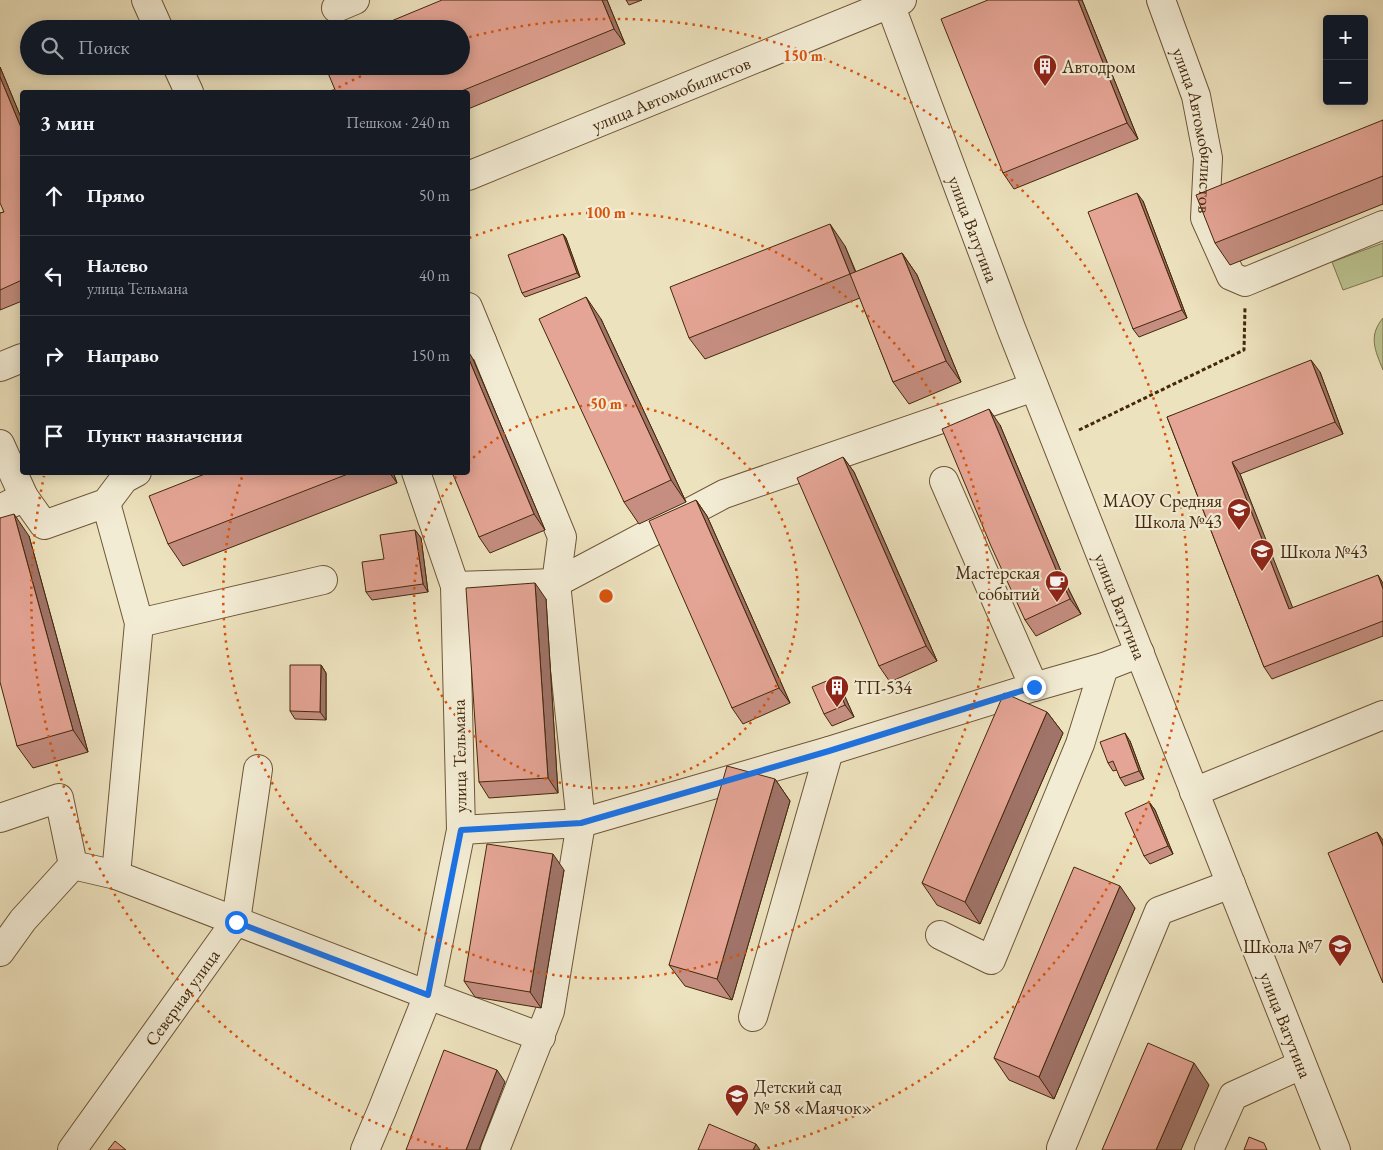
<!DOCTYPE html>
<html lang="ru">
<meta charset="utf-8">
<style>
:root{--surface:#171b24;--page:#242831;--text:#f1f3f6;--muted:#9ea1a6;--line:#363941}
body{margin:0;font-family:"EB Garamond",serif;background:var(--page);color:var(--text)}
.controls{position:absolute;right:15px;top:15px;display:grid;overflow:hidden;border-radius:5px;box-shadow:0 2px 12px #0003}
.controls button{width:45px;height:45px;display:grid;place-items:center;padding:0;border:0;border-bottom:1px solid var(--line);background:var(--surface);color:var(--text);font:25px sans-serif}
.stop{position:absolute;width:15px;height:15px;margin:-11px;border:4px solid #1a73e8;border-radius:50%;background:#fff}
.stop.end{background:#1a73e8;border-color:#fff;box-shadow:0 1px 5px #0008}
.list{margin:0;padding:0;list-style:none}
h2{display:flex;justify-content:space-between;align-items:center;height:65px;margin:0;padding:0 20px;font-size:21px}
h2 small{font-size:16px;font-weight:400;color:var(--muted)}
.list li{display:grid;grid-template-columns:32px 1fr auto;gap:15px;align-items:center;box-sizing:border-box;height:80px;padding:0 20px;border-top:1px solid var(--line)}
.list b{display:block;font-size:19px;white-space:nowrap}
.list p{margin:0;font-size:16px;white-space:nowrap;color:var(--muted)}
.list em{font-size:16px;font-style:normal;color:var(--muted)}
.icon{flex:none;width:28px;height:28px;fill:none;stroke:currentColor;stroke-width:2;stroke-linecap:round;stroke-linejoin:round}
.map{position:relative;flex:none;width:1383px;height:1150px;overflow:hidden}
.search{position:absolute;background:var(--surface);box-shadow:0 2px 12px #0003;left:20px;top:20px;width:450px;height:55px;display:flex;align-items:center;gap:12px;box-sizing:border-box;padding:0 18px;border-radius:28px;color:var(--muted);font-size:19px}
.panel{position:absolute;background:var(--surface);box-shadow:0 2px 12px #0003;left:20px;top:90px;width:450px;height:385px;border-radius:5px}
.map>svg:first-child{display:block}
</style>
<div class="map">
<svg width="1383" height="1150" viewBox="0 0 1383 1150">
<rect width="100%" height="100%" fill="#ede2be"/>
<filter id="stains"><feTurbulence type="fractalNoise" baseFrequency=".004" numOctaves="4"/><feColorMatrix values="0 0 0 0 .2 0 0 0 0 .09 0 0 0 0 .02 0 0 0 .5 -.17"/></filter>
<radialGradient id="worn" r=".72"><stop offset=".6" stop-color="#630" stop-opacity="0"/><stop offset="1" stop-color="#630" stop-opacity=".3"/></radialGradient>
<!-- green -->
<path fill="#bac390" stroke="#7e764d" d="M 1383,243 L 1383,276 L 1343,290 L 1332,262 Z
M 1383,318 L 1383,370 C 1375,350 1368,336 1383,318 Z"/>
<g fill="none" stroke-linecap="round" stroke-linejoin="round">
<!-- minor casing -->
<g stroke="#6e5637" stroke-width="30">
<g id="minor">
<path d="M 146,0 L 159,29"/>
<path id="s1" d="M 1161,0 L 1196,96 L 1208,158 L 1205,218 L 1231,276 L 1245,282 L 1383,225"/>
<path id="s2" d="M 890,4 L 1011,328 L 1336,1150"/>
<path d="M 336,8 L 355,0"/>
<path d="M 177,66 L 189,92"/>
<path id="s3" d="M 468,176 L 882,7 L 902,0"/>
<path d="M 468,307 L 482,341 L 468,347"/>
<path d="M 482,341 L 562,537 L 556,583 L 581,823 L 550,1011 L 495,1150"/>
<path d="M 0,367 L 22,358"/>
<path d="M 0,444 L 24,497"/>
<path d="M 944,481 L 1034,687"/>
<path d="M 106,503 L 139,623 L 116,875 L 428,995 L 541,1037"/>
<path d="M 0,509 L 24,497 L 44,525 L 106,503 L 124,479 L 137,472"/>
<path d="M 455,586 L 556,583 L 724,494 L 1034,387"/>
<path d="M 139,623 L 323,580"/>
<path d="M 1194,792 L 1383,715"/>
<path d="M 0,818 L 59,798 L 73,865 L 116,875"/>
<path d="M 461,830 L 581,823 L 829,751 L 1034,687 L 1104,667 L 1140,653"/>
<path d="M 940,935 L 991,960 L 1080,744 L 1104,667"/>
<path d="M 0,952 L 23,920 L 73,865"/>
<path d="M 753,1017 L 829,751"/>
<path d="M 1061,1148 L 1159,911 L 1231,884"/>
<path id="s4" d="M 72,1150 L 236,921 L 258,769"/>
<path d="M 365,1150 L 382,1110 L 428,995 L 461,830 L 455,586 L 416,472"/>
<path d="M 1209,1150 L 1233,1096 L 1301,1065"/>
</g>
</g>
<!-- path -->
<path stroke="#43280a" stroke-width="3" stroke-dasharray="4 2.5" stroke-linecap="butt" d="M 1079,430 L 1244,350 L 1245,307"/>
<!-- minor -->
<use href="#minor" stroke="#f3ecd5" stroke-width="28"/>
</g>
<!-- wall -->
<path fill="#c58e81" stroke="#43280a" d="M 607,0 L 625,44 L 468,109 L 468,92 L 336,92 Z
M 626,0 L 642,0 L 629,5 Z
M 988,0 L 1082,0 L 1138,139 L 1014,189 L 1003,173 Z
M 0,67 L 22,120 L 22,301 L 0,310 L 0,213 L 4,212 Z
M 1383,120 L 1383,204 L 1230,265 L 1215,243 Z
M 1143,201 L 1187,318 L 1139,337 L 1133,329 Z
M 563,234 L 566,238 L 580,277 L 525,297 L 522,293 Z
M 845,246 L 856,272 L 902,253 L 917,275 L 961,382 L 909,404 L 893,382 L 860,298 L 705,359 L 689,338 Z
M 601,319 L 686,502 L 639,524 L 624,502 Z
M 473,359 L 545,530 L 490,553 L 479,537 Z
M 1320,372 L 1343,434 L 1240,474 L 1292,608 L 1383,583 L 1383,636 L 1272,679 L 1264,667 L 1167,417 Z
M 1000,425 L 1068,588 L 1081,614 L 1036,636 L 1025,620 Z
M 843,457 L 854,472 L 937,661 L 890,682 L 879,666 Z
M 210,472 L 393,472 L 397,483 L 183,566 L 168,544 Z
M 696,500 L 707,516 L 790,703 L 743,724 L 732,708 Z
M 415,530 L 421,538 L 428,592 L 372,600 L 366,592 L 384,559 Z
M 29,536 L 88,752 L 33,768 L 17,746 Z
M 546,599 L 558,793 L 489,798 L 479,782 Z
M 321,665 L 326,673 L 326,720 L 295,719 L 290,711 Z
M 842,690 L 854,717 L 832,726 L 824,714 Z
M 1047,712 L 1063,733 L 980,924 L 937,905 L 922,883 Z
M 1130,741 L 1144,779 L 1125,786 L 1120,778 L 1117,770 L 1113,771 L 1108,763 Z
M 775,779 L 790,801 L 732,1000 L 685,986 L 669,965 Z
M 1149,802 L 1155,810 L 1173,854 L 1150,864 L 1144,856 Z
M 564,870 L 541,1008 L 475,997 L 464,981 Z
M 1135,908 L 1054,1099 L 1009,1080 L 994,1058 Z"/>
<!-- shaded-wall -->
<path fill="#a07469" stroke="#43280a" d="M 602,0 L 607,0 L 625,44 L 614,29 Z
M 1078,0 L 1082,0 L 1138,139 L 1127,123 Z
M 0,67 L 22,120 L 22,130 L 0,77 Z
M 1137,193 L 1143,201 L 1187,318 L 1182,310 Z
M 830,224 L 845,246 L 865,296 L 850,274 Z
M 563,234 L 566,238 L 580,277 L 577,273 Z
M 902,253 L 917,275 L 961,382 L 946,361 Z
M 586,297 L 601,319 L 686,502 L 671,480 Z
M 468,351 L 473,359 L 545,530 L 534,514 L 468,357 Z
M 1311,360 L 1320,372 L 1343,434 L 1335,422 Z
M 989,409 L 1000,425 L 1068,588 L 1081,614 L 1070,599 L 1057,572 Z
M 843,457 L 854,472 L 937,661 L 926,646 Z
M 1232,462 L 1240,474 L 1298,621 L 1289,609 Z
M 389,472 L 393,472 L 397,483 Z
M 696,500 L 707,516 L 790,703 L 779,688 Z
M 14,514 L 29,536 L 88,752 L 73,730 Z
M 415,530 L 421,538 L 428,592 L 423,584 Z
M 1378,575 L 1383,583 L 1383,589 Z
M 535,583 L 546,599 L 558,793 L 548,778 Z
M 321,665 L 326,673 L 326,720 L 320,712 Z
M 834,678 L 842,690 L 854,717 L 845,705 Z
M 1047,712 L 1063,733 L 980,924 L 965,902 Z
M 1125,733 L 1130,741 L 1144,779 L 1139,771 Z
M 775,779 L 790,801 L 732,1000 L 717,979 Z
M 1149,802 L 1155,810 L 1173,854 L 1168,846 Z
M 1377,832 L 1383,840 L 1383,846 Z
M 553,854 L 564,870 L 541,1008 L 530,992 Z
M 1120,886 L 1135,908 L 1054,1099 L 1039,1077 Z
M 1194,1063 L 1209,1085 L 1181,1150 L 1156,1150 Z
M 497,1070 L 505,1082 L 479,1150 L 466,1150 Z
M 756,1144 L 760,1150 L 753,1150 Z"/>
<!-- building -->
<path fill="#e5a596" stroke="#43280a" d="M 442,0 L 602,0 L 614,29 L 459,92 L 336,92 L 325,66 L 461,66 L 461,29 L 372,29 Z
M 988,0 L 1078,0 L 1127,123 L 1003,173 L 941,19 Z
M 0,77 L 22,130 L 22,280 L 0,290 L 0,213 L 4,212 L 0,203 Z
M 1383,120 L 1383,176 L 1215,243 L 1196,195 Z
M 1137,193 L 1182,310 L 1133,329 L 1088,212 Z
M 830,224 L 850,274 L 689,338 L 670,287 Z
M 563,234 L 577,273 L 522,293 L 508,255 Z
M 902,253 L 946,361 L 893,382 L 850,274 Z
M 586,297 L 671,480 L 624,502 L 539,319 Z
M 468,357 L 534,514 L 479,537 L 452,472 L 468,472 Z
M 1311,360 L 1335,422 L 1232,462 L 1289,609 L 1378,575 L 1383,589 L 1383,621 L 1264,667 L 1167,417 Z
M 989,409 L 1057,572 L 1070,599 L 1025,620 L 991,546 L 942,429 Z
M 843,457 L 926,646 L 879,666 L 797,478 Z
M 210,472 L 353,472 L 168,544 L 149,496 Z
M 696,500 L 779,688 L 732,708 L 649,521 Z
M 14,514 L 73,730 L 17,746 L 0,682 L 0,518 Z
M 415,530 L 423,584 L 366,592 L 362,562 L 384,559 L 380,535 Z
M 535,583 L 548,778 L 479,782 L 466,588 Z
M 290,665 L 321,665 L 320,712 L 290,711 Z
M 834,678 L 845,705 L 824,714 L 812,687 Z
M 1004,693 L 1047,712 L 965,902 L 922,883 Z
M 1125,733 L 1139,771 L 1120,778 L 1113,761 L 1108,763 L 1100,742 Z
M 727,766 L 775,779 L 717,979 L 669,965 Z
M 1149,802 L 1168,846 L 1144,856 L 1125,813 Z
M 1377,832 L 1383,846 L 1383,983 L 1328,853 Z
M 487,844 L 553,854 L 530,992 L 464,981 Z
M 1074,867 L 1120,886 L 1039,1077 L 994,1058 Z
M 1148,1043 L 1194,1063 L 1156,1150 L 1102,1150 Z
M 444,1050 L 497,1070 L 466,1150 L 406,1150 Z
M 709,1124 L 756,1144 L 753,1150 L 698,1150 Z
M 1249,1137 L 1264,1143 L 1267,1150 L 1244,1150 Z
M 115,1141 L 126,1150 L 108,1150 Z"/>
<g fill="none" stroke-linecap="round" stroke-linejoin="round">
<!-- route -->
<path stroke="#1a73e8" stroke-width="6" d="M 236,922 L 428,995 L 461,830 L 581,823 L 829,751 L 1034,687"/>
</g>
<!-- distance rings -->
<g fill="none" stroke="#d8540c" stroke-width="2.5" stroke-dasharray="2.5 5">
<path d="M468 463A192 192 0 1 1 459 473"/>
<path d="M469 238A383 383 0 1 1 243 474"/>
<path d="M448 1149A575 575 0 0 1 44 476M332 91A575 575 0 0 1 381 67M462 39A575 575 0 0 1 764 1149"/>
</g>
<!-- icons -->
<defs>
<g id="building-pin" transform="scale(1.25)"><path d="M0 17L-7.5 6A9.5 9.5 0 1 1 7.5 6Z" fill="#8f2418" stroke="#f3ecd5"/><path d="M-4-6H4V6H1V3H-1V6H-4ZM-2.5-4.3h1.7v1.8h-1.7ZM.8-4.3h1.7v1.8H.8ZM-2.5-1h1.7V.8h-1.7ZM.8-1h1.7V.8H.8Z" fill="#fff"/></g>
<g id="school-pin" transform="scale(1.25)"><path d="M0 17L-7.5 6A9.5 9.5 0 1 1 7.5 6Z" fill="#8f2418" stroke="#f3ecd5"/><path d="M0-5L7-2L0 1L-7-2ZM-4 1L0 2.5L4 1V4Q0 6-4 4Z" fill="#fff"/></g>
<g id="cafe-pin" transform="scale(1.25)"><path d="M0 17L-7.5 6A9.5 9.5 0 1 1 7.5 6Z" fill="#8f2418" stroke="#f3ecd5"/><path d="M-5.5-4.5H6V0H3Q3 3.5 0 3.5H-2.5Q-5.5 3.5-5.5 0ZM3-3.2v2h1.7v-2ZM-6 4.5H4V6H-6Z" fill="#fff"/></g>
</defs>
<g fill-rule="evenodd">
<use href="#building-pin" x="1045" y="66"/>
<use href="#school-pin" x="1239" y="510"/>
<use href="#school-pin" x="1262" y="551"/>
<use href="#cafe-pin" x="1057" y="582"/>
<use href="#building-pin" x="837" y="687"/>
<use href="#school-pin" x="1340" y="946"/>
<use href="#school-pin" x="737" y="1096"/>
</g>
<g text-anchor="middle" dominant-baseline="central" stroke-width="4.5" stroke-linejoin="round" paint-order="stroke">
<!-- poi labels -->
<g font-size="18" fill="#43280a" stroke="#f3ecd5" text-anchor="start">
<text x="1062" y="66">Автодром</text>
<text x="1222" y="500" text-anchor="end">МАОУ Средняя<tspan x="1222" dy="21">Школа №43</tspan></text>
<text x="1280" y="551">Школа №43</text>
<text x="1040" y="572" text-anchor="end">Мастерская<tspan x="1040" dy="21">событий</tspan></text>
<text x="854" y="687">ТП-534</text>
<text x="1322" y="946" text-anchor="end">Школа №7</text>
<text x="754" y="1086">Детский сад<tspan x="754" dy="21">№ 58 «Маячок»</tspan></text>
</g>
<!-- street labels -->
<g font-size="18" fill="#43280a" stroke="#f3ecd5">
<text stroke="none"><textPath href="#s3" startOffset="219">улица Автомобилистов</textPath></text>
<text stroke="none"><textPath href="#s1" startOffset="136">улица Автомобилистов</textPath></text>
<text stroke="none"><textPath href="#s2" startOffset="240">улица Ватутина</textPath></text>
<text stroke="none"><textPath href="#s2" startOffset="645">улица Ватутина</textPath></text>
<text transform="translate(459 756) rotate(-91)">улица Тельмана</text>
<text stroke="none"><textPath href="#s4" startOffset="188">Северная улица</textPath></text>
<text stroke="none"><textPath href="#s2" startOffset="1095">улица Ватутина</textPath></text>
</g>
</g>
<circle cx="606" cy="596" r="8" fill="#d8540c" stroke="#f3ecd5" stroke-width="2.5"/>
<g font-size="15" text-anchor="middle" font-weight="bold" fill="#d8540c" stroke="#f3ecd5" stroke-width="4.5" stroke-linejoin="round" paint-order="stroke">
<text x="803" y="61">150 m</text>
<text x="606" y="218">100 m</text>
<text x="606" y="409">50 m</text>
</g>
<rect width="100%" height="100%" filter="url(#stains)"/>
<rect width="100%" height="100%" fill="url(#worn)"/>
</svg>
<div class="controls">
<button>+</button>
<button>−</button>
</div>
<div class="stop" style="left:236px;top:922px"></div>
<div class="stop end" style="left:1034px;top:687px"></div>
<div class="search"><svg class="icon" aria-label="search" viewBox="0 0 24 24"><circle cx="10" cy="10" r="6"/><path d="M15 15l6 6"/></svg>Поиск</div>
<section class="panel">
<h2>3 мин<small>Пешком · 240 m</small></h2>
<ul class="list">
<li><svg class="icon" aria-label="ahead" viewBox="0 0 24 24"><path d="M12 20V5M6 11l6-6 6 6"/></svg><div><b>Прямо</b></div><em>50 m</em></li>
<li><svg class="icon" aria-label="left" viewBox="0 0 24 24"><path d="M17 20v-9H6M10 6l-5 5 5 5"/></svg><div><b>Налево</b><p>улица Тельмана</p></div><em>40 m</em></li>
<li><svg class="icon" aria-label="right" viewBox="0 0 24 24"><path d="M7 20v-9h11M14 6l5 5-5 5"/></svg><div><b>Направо</b></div><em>150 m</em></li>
<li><svg class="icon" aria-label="arrive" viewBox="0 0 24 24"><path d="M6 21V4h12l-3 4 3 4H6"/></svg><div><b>Пункт назначения</b></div></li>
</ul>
</section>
</div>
